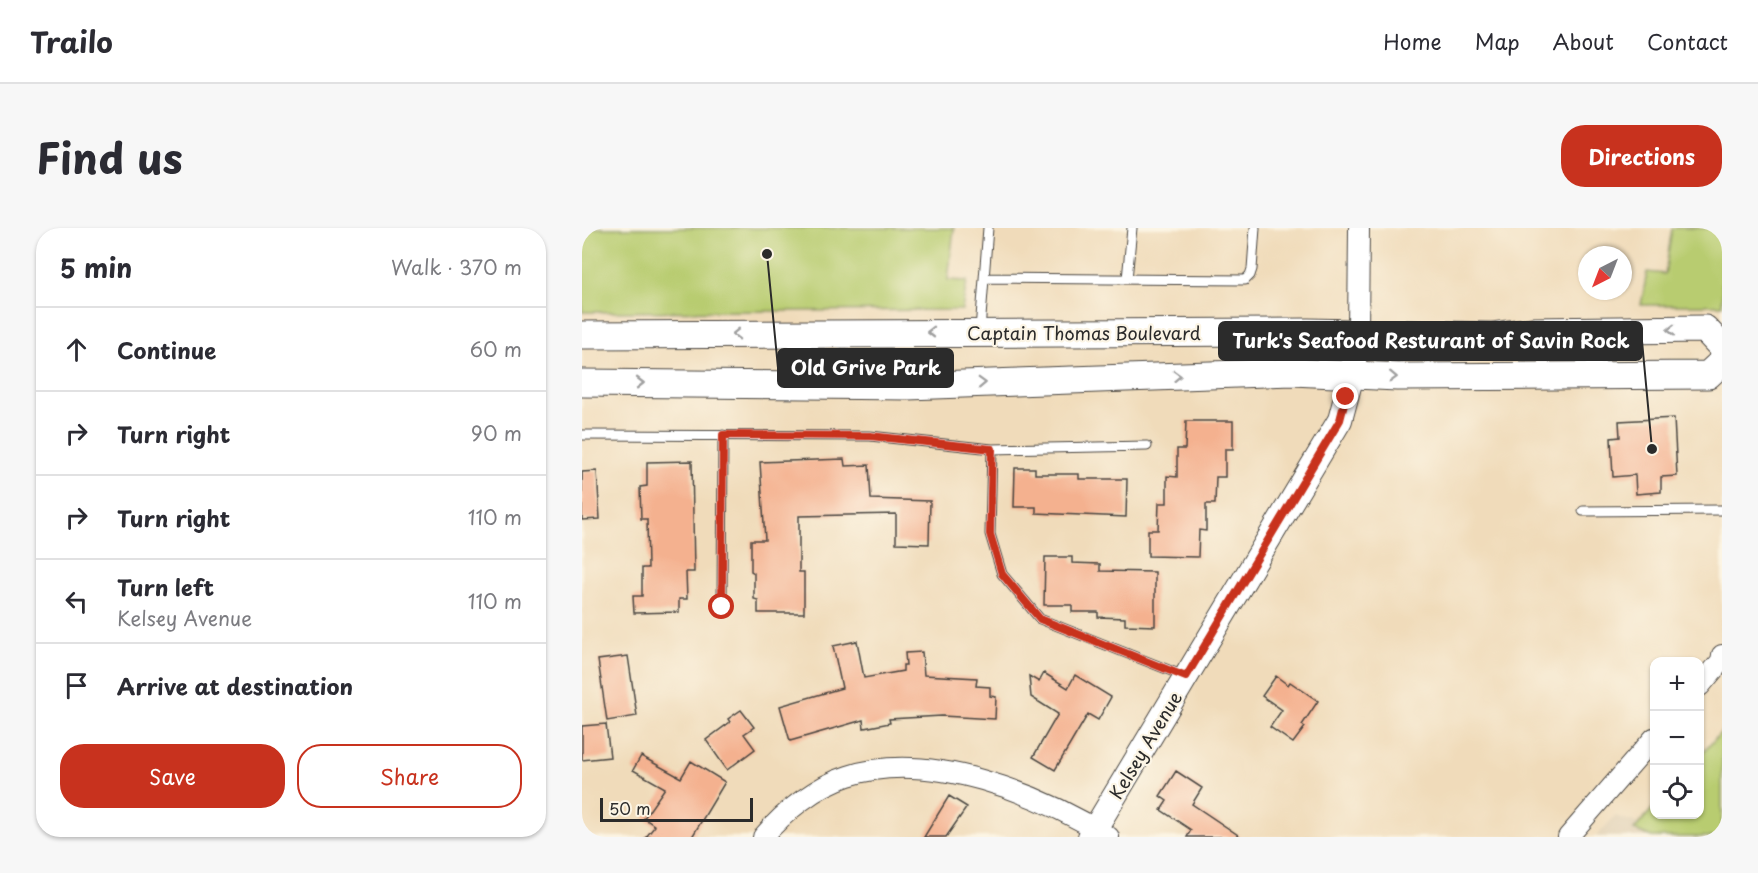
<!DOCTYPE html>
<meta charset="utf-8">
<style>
:root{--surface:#fff;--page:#f7f7f7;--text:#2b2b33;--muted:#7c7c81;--line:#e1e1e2;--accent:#c8321e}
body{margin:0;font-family:"Playpen Sans",sans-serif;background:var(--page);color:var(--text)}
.controls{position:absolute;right:18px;bottom:18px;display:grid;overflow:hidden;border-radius:12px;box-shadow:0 2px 4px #0004}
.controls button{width:54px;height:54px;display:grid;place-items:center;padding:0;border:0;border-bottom:2px solid var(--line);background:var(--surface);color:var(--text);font:30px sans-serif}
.compass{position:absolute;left:996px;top:18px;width:54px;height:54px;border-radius:50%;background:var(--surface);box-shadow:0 2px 4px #0004;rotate:222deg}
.scale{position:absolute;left:18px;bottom:15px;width:153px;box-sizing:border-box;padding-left:6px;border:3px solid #2b2b2b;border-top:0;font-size:16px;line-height:21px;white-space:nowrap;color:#2b2b2b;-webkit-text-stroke:4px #fcf5e5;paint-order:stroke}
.stop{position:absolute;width:18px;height:18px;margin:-14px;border:4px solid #c8321e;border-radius:50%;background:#fff}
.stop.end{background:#c8321e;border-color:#fff;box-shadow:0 2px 6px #0008}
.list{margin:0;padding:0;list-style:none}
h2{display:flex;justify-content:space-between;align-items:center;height:78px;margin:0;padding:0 24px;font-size:26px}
h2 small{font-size:20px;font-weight:400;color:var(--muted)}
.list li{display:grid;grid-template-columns:39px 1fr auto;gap:18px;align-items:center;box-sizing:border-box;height:84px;padding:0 24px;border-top:2px solid var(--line)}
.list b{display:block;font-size:22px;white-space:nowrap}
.list p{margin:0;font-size:20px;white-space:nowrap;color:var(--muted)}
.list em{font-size:20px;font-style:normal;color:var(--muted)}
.actions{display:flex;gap:12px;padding:18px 24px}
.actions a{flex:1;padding:14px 0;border:2px solid var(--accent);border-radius:24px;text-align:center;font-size:21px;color:var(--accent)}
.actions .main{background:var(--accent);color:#fff}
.icon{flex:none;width:33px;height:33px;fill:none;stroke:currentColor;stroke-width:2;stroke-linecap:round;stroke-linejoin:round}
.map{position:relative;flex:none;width:1140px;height:609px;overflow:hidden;border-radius:24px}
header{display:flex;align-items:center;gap:36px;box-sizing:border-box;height:84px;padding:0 30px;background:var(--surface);border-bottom:2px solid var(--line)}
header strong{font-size:28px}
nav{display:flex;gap:33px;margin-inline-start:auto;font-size:21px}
.intro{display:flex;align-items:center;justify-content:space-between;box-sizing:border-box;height:144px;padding:0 36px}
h1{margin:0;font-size:42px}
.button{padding:15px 27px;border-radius:24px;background:var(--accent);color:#fff;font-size:21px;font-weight:700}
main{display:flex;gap:36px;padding:0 36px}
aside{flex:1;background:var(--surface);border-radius:24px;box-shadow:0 2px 4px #0004}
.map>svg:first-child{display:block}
</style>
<header>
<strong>Trailo</strong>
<nav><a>Home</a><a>Map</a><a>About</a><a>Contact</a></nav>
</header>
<div class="intro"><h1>Find us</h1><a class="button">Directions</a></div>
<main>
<aside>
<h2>5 min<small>Walk · 370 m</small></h2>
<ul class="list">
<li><svg class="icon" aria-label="ahead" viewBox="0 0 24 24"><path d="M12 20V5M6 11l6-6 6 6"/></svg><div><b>Continue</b></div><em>60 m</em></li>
<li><svg class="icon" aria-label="right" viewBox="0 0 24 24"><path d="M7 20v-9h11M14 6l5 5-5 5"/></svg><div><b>Turn right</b></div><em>90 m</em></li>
<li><svg class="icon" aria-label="right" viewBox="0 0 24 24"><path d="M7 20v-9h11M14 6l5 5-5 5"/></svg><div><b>Turn right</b></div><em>110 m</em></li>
<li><svg class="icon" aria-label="left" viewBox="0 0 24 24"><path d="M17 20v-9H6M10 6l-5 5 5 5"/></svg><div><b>Turn left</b><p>Kelsey Avenue</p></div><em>110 m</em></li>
<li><svg class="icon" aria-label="arrive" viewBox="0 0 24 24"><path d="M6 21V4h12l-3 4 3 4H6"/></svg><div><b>Arrive at destination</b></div></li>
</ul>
<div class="actions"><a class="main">Save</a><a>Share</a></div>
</aside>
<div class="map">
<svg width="1140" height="609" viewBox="0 0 1140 609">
<rect width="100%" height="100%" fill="#fcf5e5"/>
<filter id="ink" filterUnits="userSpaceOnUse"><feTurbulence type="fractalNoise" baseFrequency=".0167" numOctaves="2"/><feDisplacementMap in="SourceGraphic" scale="12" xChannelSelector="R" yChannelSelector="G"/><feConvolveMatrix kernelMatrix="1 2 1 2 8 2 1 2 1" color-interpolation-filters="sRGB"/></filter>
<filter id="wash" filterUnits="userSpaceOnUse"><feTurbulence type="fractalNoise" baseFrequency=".008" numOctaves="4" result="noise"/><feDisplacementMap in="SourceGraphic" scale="24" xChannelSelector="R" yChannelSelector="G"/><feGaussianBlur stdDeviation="1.35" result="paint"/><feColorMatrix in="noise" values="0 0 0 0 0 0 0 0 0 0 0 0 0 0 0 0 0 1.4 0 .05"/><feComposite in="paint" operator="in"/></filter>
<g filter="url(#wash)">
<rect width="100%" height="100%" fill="#f0dbba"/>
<!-- built -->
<path fill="#dfceb1" d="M 1033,588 L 1098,609 L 1014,609 Z"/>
<!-- green -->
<path fill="#b8cc6f" stroke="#727c4d" stroke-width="1.5" d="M 0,0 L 372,0 L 366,52 L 385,53 L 380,82 L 0,84 Z
M 1090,0 L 1140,0 L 1140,77 L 1059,77 L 1065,44 L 1083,46 Z
M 1140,503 L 1140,609 L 1070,609 L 1052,602 L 1072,579 L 1072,586 L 1118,586 L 1118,528 Z"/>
<g id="blocks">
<!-- building -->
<path fill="#f4b18f" d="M 1092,190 L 1095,248 L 1079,249 L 1079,264 L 1054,266 L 1053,247 L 1031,249 L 1029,210 L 1038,209 L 1037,193 Z
M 604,193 L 651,193 L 651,221 L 643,221 L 643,249 L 634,249 L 633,276 L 624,276 L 624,303 L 617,302 L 616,329 L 566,328 L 566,302 L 576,302 L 577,275 L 585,275 L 585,248 L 595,249 L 595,221 L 603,221 Z
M 262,231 L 263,238 L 287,237 L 289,271 L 348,273 L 347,316 L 314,315 L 314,286 L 217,288 L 217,344 L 222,344 L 222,385 L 176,385 L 176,372 L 172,371 L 172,345 L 169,343 L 169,312 L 183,312 L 178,234 Z
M 110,233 L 112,344 L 104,344 L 105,371 L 97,371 L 97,384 L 52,385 L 51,368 L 60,368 L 60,340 L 66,340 L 65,291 L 59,291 L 58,259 L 65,258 L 65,234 Z
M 433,240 L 453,240 L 453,246 L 497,246 L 497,251 L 545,251 L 544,289 L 454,285 L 454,279 L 432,279 Z
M 15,243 L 18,291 L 0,292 L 0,244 Z
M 463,329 L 490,329 L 490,335 L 518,336 L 518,343 L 573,344 L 573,398 L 543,397 L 543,390 L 516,389 L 516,384 L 490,384 L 490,377 L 462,377 Z
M 275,413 L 282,450 L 321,443 L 321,437 L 324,437 L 323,425 L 340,424 L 342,447 L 395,450 L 394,458 L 408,459 L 408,468 L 414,469 L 413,491 L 360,488 L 307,491 L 308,495 L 282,500 L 281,492 L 208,513 L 198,478 L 260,460 L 251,418 Z
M 46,428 L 55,488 L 25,493 L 16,432 Z
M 462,445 L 486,460 L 493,447 L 529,469 L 516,492 L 506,486 L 473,542 L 451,529 L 476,486 L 449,469 L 447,448 L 457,454 Z
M 694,448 L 706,457 L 708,454 L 736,473 L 720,497 L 723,499 L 711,515 L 688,499 L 700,482 L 680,468 Z
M 159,482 L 172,499 L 162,506 L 173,521 L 145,542 L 124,512 L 148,494 L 146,491 Z
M 24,496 L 28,529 L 0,532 L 0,498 Z
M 59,528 L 99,550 L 109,533 L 143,554 L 110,609 L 64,609 L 73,598 L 62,590 L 83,560 L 51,542 Z
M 594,543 L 620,560 L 610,576 L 659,609 L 605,609 L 609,602 L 579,582 L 585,573 L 578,568 Z
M 367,568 L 385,579 L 364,609 L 342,609 Z"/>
</g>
</g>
<g filter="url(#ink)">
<use href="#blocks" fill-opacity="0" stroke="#494540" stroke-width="1.5"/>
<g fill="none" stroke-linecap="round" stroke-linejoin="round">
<!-- service casing -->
<g stroke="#494540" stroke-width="11">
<path id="service" d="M 402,50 L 663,52 L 668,47 L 670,41 L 673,0
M 545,51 L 550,0
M 398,102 L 406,0
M 0,207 L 288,208 L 410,221 L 565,218
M 410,221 L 408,306 L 420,346 L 458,391 L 602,448
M 1001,283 L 1140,282
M 140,379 L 141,207"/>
</g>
<!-- minor casing -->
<g stroke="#494540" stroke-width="22">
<path id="minor" d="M 776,106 L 777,0
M 1118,458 L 1139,433 L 1140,427
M 181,609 C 202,584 234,558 266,548 C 347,521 458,566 527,609
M 986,609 L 1072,510"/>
</g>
<!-- tertiary casing -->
<g stroke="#494540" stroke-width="26">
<path id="tertiary" d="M 508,609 L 758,192 L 770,147 L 776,106"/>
</g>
<!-- secondary casing -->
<g stroke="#494540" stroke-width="29">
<path id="secondary" d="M 0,107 L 726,104 L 911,108 L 951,103 L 1123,101 L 1140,119
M 0,155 L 326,158 L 711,144 L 815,149 L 1126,147 L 1140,134"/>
</g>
<!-- service -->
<use href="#service" stroke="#fff" stroke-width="9"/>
<!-- minor -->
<use href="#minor" stroke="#fff" stroke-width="20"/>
<!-- tertiary -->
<use href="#tertiary" stroke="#fff" stroke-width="24"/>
<!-- secondary -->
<use href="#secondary" stroke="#fff" stroke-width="27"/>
</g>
<!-- one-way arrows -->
<defs><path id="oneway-chevron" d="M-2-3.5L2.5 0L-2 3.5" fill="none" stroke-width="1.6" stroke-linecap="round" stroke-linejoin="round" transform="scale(1.5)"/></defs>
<g stroke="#a0a0a0">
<use href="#oneway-chevron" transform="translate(1089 102) rotate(180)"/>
<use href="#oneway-chevron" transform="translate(349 104) rotate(180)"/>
<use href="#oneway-chevron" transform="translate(154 106) rotate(179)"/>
<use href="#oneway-chevron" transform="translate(595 148) rotate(-2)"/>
<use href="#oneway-chevron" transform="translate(811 149) rotate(2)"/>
<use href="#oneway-chevron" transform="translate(58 155)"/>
<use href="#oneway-chevron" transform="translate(400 155) rotate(-2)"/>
</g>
</g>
<g fill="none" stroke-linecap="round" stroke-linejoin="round" filter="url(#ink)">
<!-- route -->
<path stroke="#c8321e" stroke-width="8" d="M 140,379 L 141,207 L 288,208 L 410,221 L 408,306 L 420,346 L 458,391 L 604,449 L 758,192 L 764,169"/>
</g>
<g text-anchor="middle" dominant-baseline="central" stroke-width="4.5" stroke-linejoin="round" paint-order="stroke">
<!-- street labels -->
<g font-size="18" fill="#2b2b2b" stroke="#fcf5e5">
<text x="502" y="104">Captain Thomas Boulevard</text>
<text transform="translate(563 517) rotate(-59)">Kelsey Avenue</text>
</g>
</g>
<!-- callouts -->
<path fill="none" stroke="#2b2b2b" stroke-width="2" d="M1070 221L1060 113M185 26L196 140"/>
<g fill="#2b2b2b" stroke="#fcf5e5" stroke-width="2">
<circle cx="1070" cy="221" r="6"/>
<circle cx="185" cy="26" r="6"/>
</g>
<g fill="#2b2b2b" stroke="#2b2b2b" stroke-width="2">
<rect x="637" y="94" width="423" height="38" rx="6"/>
<rect x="196" y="121" width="175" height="38" rx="6"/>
</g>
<g font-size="20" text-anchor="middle" font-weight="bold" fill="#fff">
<text x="849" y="120">Turk's Seafood Resturant of Savin Rock</text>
<text x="284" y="147">Old Grive Park</text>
</g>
</svg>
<div class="controls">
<button>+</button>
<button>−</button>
<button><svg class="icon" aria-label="locate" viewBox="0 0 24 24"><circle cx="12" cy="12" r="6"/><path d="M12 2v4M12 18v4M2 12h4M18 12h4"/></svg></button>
</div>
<svg class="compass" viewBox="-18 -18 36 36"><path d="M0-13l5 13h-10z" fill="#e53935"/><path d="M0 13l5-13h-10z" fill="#7c7c81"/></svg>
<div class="scale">50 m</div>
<div class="stop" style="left:140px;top:379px"></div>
<div class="stop end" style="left:764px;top:169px"></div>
</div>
</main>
